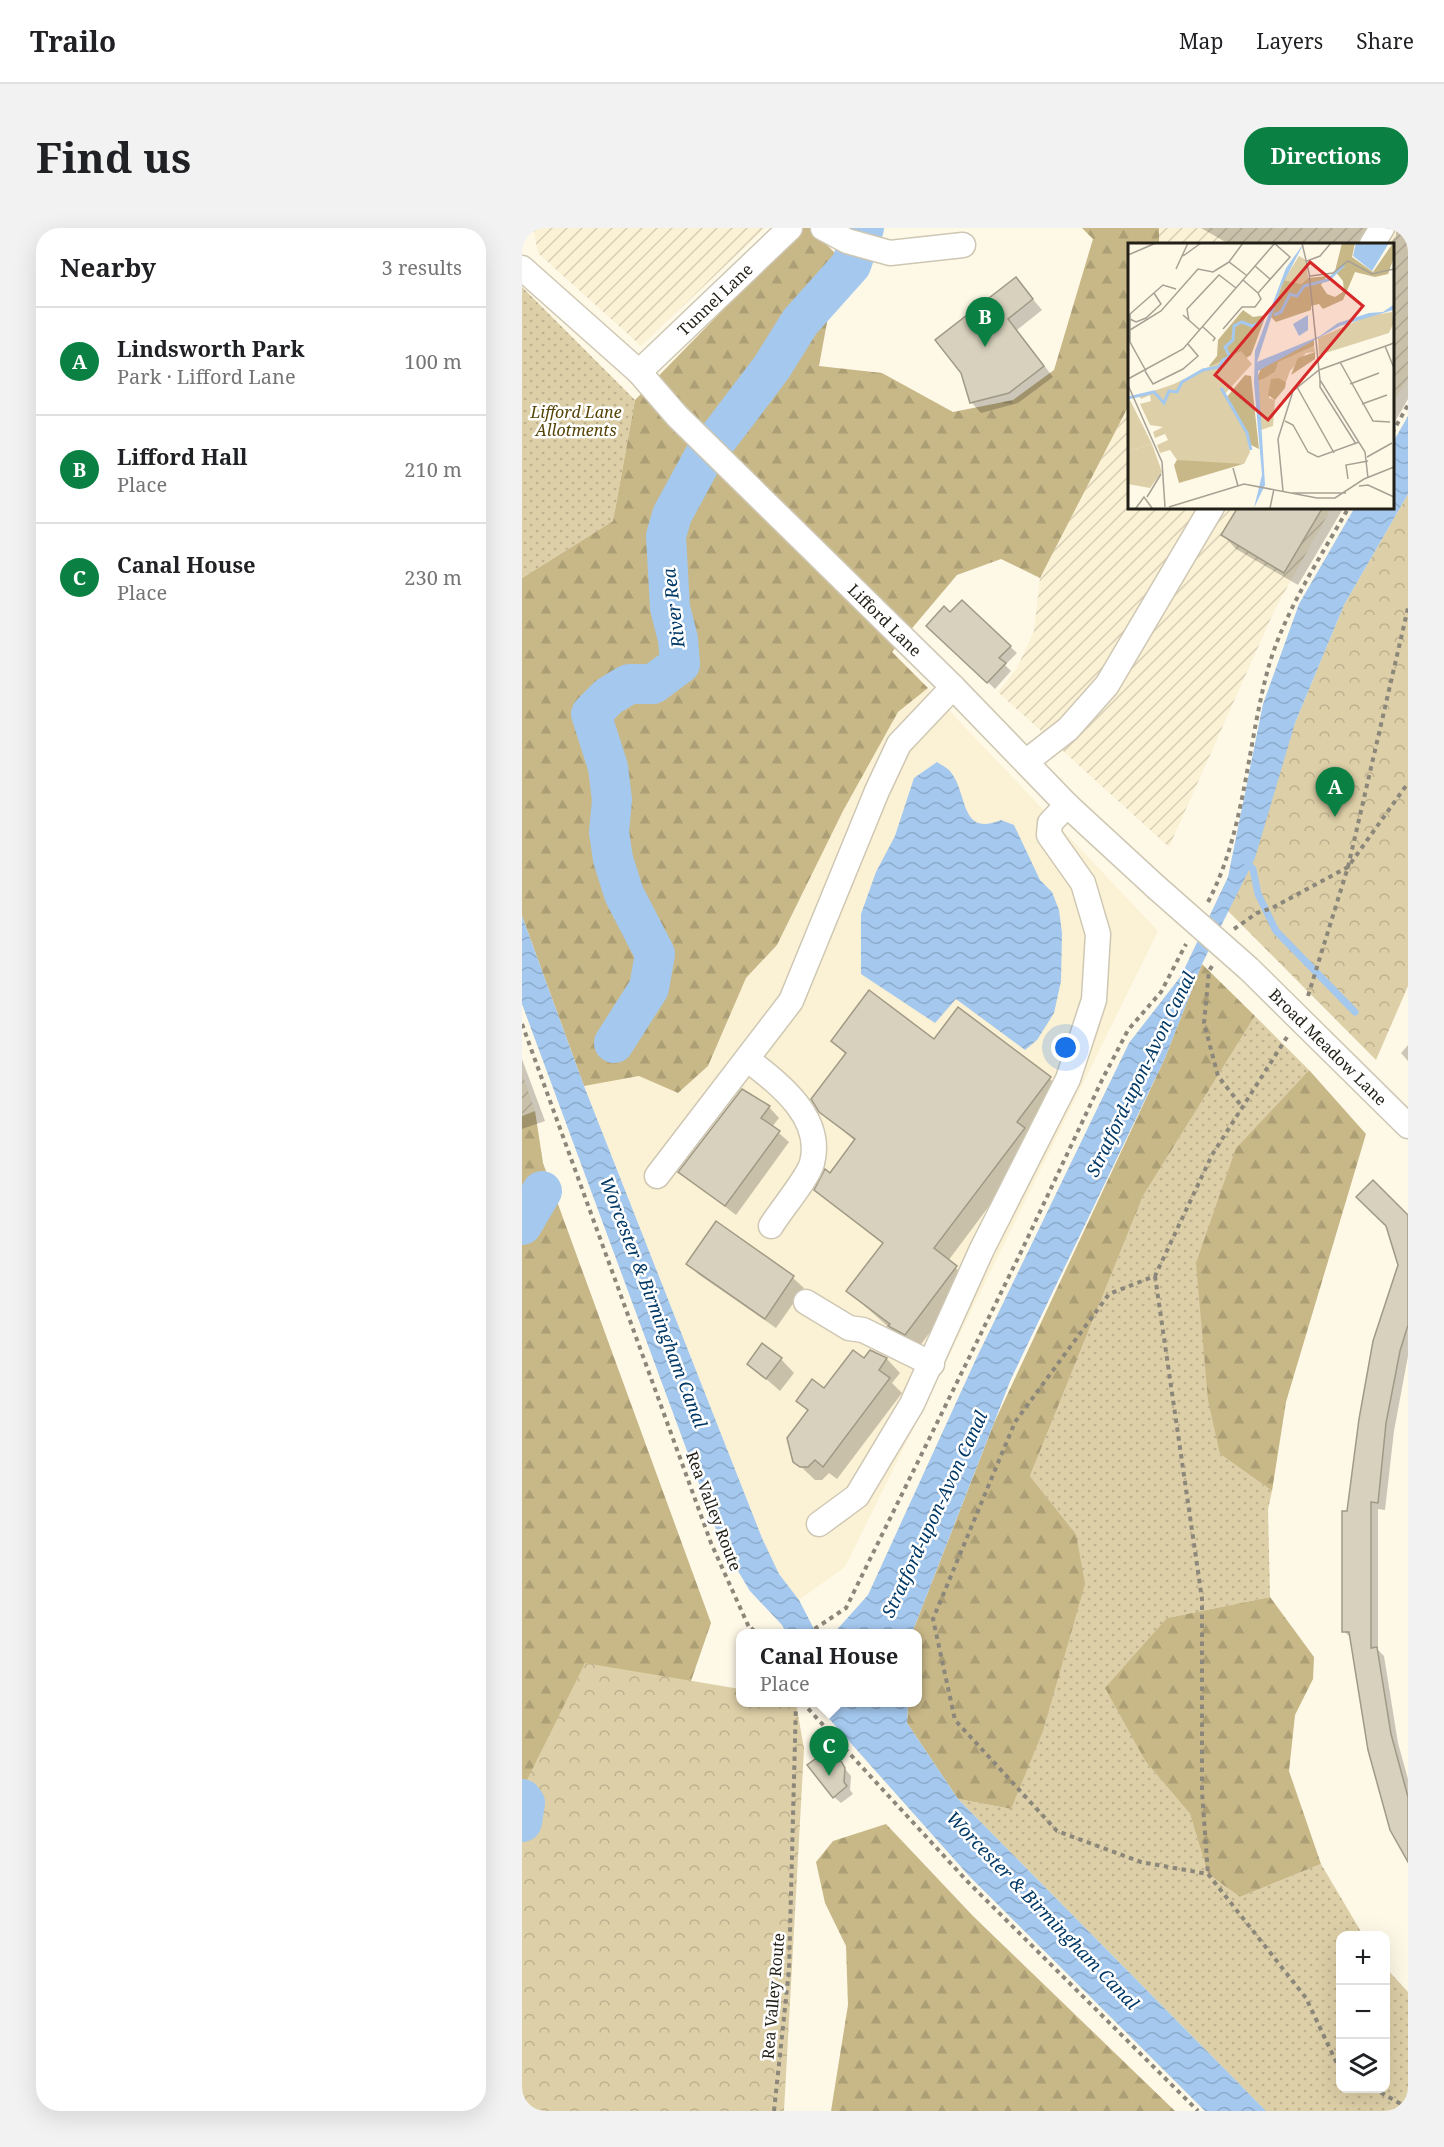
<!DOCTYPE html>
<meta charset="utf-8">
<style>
:root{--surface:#fff;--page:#f2f2f2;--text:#202124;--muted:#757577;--line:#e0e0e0;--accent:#0b8043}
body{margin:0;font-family:"Noto Serif",serif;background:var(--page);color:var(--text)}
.controls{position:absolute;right:18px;bottom:18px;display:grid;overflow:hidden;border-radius:12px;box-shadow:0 6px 24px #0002}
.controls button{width:54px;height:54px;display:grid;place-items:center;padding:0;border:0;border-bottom:2px solid var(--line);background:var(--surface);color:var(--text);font:30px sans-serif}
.you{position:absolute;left:544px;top:820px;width:21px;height:21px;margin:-15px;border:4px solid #fff;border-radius:50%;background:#1a73e8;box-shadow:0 0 0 9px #1a73e833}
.badge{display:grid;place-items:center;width:39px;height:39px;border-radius:50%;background:var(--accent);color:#fff;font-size:20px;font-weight:700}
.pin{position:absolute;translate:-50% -50px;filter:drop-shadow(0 2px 3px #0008)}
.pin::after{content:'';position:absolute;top:32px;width:21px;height:18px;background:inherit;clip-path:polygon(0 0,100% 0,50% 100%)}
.popup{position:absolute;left:214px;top:1401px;width:186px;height:78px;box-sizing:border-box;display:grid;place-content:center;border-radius:12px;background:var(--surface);filter:drop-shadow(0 2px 4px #0005);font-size:20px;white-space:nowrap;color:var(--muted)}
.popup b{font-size:22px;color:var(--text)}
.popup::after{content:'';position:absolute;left:50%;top:100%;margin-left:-12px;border:12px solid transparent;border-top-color:var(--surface)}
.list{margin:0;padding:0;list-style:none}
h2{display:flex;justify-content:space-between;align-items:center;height:78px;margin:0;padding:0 24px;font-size:26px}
h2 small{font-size:20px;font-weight:400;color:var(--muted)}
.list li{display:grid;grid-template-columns:39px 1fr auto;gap:18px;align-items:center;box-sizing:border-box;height:108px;padding:0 24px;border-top:2px solid var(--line)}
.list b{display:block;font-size:22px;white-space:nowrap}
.list p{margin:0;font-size:20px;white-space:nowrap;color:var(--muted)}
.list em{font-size:20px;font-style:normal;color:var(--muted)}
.icon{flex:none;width:33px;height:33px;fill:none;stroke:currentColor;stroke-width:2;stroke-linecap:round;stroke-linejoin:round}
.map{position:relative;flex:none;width:886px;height:1883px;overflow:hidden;border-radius:24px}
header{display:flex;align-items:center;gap:36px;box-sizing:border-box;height:84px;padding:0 30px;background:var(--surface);border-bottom:2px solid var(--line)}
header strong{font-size:28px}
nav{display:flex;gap:33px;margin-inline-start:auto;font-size:21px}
.intro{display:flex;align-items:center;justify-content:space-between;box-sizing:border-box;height:144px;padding:0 36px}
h1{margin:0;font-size:42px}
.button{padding:15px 27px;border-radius:24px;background:var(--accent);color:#fff;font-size:21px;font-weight:700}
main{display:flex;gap:36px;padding:0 36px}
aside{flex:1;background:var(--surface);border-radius:24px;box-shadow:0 6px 24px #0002}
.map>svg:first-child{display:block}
</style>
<header>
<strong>Trailo</strong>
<nav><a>Map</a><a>Layers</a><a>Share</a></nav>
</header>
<div class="intro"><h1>Find us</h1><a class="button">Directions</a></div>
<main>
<aside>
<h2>Nearby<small>3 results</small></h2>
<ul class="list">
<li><span class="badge">A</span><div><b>Lindsworth Park</b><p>Park · Lifford Lane</p></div><em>100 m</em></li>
<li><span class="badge">B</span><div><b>Lifford Hall</b><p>Place</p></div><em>210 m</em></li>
<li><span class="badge">C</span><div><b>Canal House</b><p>Place</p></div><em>230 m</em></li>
</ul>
</aside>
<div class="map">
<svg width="886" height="1883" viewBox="0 0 886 1883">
<defs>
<pattern id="industrial-furrows" width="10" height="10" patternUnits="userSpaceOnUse" patternTransform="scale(1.5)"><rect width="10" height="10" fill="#fbf1d4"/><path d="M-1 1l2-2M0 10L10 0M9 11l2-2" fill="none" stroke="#d7ceb5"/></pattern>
<pattern id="grass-dots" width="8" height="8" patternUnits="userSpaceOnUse" patternTransform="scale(1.5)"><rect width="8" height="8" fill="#ddcfa7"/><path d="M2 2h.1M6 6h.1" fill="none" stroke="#bdb18f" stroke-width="1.8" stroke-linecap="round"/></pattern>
<pattern id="forest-firs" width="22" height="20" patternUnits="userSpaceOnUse" patternTransform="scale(1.5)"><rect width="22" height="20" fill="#c8b888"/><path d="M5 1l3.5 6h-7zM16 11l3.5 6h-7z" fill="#ac9e75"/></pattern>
<pattern id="park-crowns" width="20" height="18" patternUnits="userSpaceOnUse" patternTransform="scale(1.5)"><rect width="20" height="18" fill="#ddcfa7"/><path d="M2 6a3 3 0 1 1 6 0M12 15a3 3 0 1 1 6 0" fill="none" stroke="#bdb18f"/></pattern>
<pattern id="water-waves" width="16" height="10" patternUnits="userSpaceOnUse" patternTransform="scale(1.5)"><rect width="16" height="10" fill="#a4c8ee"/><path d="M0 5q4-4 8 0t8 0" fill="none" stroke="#8dabcb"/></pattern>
</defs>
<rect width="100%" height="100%" fill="#fef8e7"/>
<!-- built -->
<path fill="#fbf1d4" d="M 406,460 L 636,703 L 323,1339 L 277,1372 L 257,1346 L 240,1310 L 62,858 L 117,848 L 156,865 L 186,838 L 224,750 L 255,717 L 321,583 L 376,484 Z"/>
<!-- industrial -->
<path fill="url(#industrial-furrows)" d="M 11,0 L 243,0 L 119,118 L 16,25 Z
M 563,0 L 886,0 L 886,150 L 870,177 L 870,16 L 607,16 L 607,62 Z
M 607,177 L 607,279 L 810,279 L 753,381 L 647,619 L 476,464 L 495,440 L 512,403 L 518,350 Z
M 0,846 L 13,883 L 0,888 Z"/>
<!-- grass -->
<path fill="url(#grass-dots)" d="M 0,59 L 113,172 L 91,293 L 0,350 Z
M 733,788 L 787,842 L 714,920 L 698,1226 L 750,1263 L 746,1281 L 748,1369 L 645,1390 L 624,1534 L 668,1586 L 686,1646 L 718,1669 L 799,1636 L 841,1707 L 818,1708 L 818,1860 L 864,1860 L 864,1740 L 886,1764 L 886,1883 L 744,1883 L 436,1571 L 489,1581 L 554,1306 L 508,1248 L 621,968 Z"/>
<!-- forest -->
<path fill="url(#forest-firs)" d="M 281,0 L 288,0 L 317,29 L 297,138 L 360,145 L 431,184 L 491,172 L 532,142 L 571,11 L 560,0 L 637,0 L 637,16 L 607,16 L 607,177 L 518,350 L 479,331 L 435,347 L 370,424 L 406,460 L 376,484 L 321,583 L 255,717 L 224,750 L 186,838 L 156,865 L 117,848 L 62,858 L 0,688 L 0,350 L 91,293 L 113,172 Z
M 680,736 L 733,788 L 621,968 L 508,1248 L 554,1306 L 563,1356 L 521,1503 L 489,1581 L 436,1571 L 385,1495 L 386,1475 L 395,1474 L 395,1406 L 390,1405 L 472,1195 L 643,830 Z
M 787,842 L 844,906 L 764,1174 L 750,1263 L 698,1226 L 686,1172 L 674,1035 L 714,920 Z
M 13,883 L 21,935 L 189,1395 L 111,1621 L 0,1856 L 0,888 Z
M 748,1369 L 792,1429 L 791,1451 L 773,1487 L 767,1543 L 799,1636 L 718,1669 L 686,1646 L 668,1586 L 624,1534 L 583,1460 L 645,1390 Z
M 364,1596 L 451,1688 L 653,1883 L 309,1883 L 326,1777 L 324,1718 L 303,1675 L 294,1634 L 311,1613 Z"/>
<!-- park -->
<path fill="url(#park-crowns)" d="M 886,266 L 886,758 L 854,832 L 706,683 L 773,495 L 822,377 Z
M 63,1435 L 218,1461 L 218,1474 L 274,1475 L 282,1521 L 262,1883 L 0,1883 L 0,1562 Z"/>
<!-- water -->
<path fill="url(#water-waves)" d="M 886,188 L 886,266 L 822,377 L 773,495 L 733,630 L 680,736 L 643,830 L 489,1151 L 390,1405 L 311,1406 L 346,1367 L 454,1131 L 607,815 L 659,748 L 706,649 L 741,476 L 777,376 L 833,279 L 870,279 L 870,216 Z
M 415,534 C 419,537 424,539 427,542 C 447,563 436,610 479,592 L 492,597 L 518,652 L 530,664 L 537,682 L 540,705 L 539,753 L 532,785 L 515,812 L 503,822 L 434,771 L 413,795 L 339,746 L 339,686 L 354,644 L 373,608 L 392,550 Z
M 0,688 L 62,858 L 240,1310 L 257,1346 L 277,1372 L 294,1405 L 264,1405 L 260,1397 L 228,1363 L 199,1315 L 0,776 Z
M 293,1475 L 386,1475 L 385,1495 L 436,1571 L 744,1883 L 683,1883 L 448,1649 Z"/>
<!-- shadow -->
<path fill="#0003" d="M 679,0 L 872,0 L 862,5 L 854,16 L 707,16 Z
M 874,0 L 886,0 L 886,171 L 870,199 L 867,16 L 874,8 Z
M 494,51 L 520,82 L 495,102 L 531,149 L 496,175 L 459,185 L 449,174 L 441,144 Z
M 717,279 L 822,279 L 776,357 L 714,321 L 701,307 Z
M 440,374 L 495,425 L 483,437 L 489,443 L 473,461 L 406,398 L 428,386 Z
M 436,781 L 528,851 L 541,864 L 515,914 L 426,1033 L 447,1052 L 397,1119 L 381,1112 L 326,1063 L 361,1016 L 293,962 L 333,913 L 298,883 L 324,827 L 311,813 L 412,813 Z
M 886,817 L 886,833 L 879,825 Z
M 0,831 L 23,893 L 0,901 Z
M 247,879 L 257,890 L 250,899 L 267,914 L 214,987 L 158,944 Z
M 194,995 L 271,1050 L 282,1060 L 254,1100 L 176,1046 L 166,1035 Z
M 886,1063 L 886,1128 L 872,1203 L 863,1282 L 856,1281 L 856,1422 L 862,1428 L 876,1515 L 886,1551 L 886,1631 L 830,1411 L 822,1403 L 826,1284 Z
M 349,1123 L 365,1131 L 378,1145 L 370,1155 L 380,1165 L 315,1251 L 307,1245 L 300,1252 L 293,1252 L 273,1233 L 287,1184 L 276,1173 L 303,1162 L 342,1132 Z
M 259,1131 L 272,1145 L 258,1163 L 227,1136 Z
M 318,1535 L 329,1548 L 328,1562 L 331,1566 L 319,1575 L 312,1569 Z"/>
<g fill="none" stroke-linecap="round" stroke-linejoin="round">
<!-- stream -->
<path stroke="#a4c8ee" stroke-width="7" d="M 723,632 L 731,641 L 736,666 L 754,703 L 833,784"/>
<!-- river -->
<path stroke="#a4c8ee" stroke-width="40" d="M 92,815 L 127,760 L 133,726 L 102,666 L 91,631 L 87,604 L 90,572 L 86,539 L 69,486 L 87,468 L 107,456 L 131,456 L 158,436 L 156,411 L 148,380 L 144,308 L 150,287 L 181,230 L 250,139 L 278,94 L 329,37 L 342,0
M 0,997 L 20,963
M 0,1571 L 3,1575 L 0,1594"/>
</g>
<!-- building -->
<path fill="#d8d1bd" stroke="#a09985" stroke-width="1.5" d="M 494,49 L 511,71 L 486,91 L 522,138 L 487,165 L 448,175 L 439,145 L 413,112 Z
M 716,279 L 801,279 L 762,345 L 699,307 Z
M 440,372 L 489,418 L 477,430 L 484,435 L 465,455 L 404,398 L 422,378 L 428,384 Z
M 347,762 L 412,811 L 436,779 L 529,849 L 495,894 L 503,900 L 412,1020 L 435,1038 L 383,1107 L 366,1098 L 368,1096 L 324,1063 L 361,1015 L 292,962 L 303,941 L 308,945 L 333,911 L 297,884 L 289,871 L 324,825 L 309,813 Z
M 220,861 L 248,878 L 239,890 L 258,903 L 203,978 L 156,944 Z
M 851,952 L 886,987 L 886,1097 L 878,1123 L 864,1195 L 856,1275 L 849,1274 L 849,1420 L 855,1419 L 869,1506 L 886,1569 L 886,1634 L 868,1602 L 846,1522 L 827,1404 L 820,1404 L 820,1283 L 825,1283 L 837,1191 L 851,1113 L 876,1037 L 864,998 L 834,969 Z
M 194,993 L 272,1048 L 243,1091 L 164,1036 Z
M 240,1115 L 260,1130 L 244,1151 L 225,1136 Z
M 331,1122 L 342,1130 L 348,1122 L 365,1130 L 357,1142 L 368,1150 L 301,1239 L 293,1232 L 286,1239 L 278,1239 L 271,1234 L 265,1210 L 286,1182 L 274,1173 L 290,1151 L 302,1160 Z
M 300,1526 L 304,1531 L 319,1533 L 323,1540 L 322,1554 L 325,1558 L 311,1570 L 285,1537 Z"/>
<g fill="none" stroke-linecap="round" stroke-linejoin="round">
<!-- minor casing -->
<g stroke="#cec7b3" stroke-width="27">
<g id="minor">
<path d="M 301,0 L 325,13 L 368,25 L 441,17"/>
<path d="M 850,16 L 860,0"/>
<path id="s1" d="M 0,40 L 117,144 L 155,188 L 431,459 L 545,577 L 634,659"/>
<path id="s2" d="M 117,144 L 268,0"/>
<path d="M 505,533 L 546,501 L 585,457 L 690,279"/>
<path id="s3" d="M 727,741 L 886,898"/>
<path d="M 225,831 C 256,855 302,889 290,935 C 286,950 258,983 249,998"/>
<path d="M 135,948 L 269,773 L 355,563 L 377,516 L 431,459"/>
<path d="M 284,1074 L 327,1100 L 341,1102 L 410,1136"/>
<path d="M 297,1296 L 335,1268 L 390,1176 L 460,1021 L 546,851 L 572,772 L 576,706 L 561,655 L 527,607 L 528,595 L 545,577"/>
</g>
</g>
<!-- path -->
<path stroke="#8c877b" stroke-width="4" stroke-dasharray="4.5 4.5" stroke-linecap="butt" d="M 870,205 L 886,177
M 686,674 C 723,604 725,518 746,441 C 761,386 799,328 827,279
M 712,701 L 735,685 L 750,680 L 826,639 L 886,555
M 690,738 L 687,743 L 682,795 L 696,848 L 721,880
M 786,768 L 826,639 L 886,380
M 0,796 L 189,1315 L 230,1406
M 765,809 L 690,927 L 633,1048 L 587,1066 L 493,1194 L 411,1391 L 433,1492 L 535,1603 L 619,1634 L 686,1646 L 784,1770 L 818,1842
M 633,1048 L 680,1371 L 680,1564 L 686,1646
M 229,1400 L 236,1406
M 285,1406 L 324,1380 L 499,1024 L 580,852 L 606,802 L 639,764 L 664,716
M 280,1474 L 445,1653 L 676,1883
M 851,1860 L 886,1880
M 252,1883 L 267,1742 L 274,1474"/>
<!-- minor -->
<use href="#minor" stroke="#fff" stroke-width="24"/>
<!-- minor-bridge casing -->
<g stroke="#cec7b3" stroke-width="27" stroke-linecap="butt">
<path id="minor-bridge" d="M 634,659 L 727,741"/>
</g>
<!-- minor-bridge -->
<use href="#minor-bridge" stroke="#fff" stroke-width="24"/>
</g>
<g text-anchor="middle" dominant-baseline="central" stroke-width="5" stroke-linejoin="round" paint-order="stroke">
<!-- street labels -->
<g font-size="16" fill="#221f17" stroke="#fff">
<text stroke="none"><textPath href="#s2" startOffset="105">Tunnel Lane</textPath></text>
<text stroke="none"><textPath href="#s1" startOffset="506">Lifford Lane</textPath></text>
<text stroke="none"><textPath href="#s3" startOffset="111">Broad Meadow Lane</textPath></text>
<text transform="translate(192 1283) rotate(69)">Rea Valley Route</text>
<text transform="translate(251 1768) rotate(-85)">Rea Valley Route</text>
</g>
<!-- park labels -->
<g font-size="16" font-style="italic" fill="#554406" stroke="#fff">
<text x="54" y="184">Lifford Lane<tspan x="54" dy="18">Allotments</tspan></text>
</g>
<!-- water labels -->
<g font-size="18" font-style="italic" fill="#003866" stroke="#fff">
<text transform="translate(151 380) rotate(-97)">River Rea</text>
<text transform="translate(618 846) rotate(-64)">Stratford-upon-Avon Canal</text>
<text transform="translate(132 1074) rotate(69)">Worcester &amp; Birmingham Canal</text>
<text transform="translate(412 1286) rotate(-65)">Stratford-upon-Avon Canal</text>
<text transform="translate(521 1682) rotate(46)">Worcester &amp; Birmingham Canal</text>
</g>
</g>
<!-- overview -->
<g transform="translate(606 15)">
<rect width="266" height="266" fill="#fef8e7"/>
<path d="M 171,13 L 178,17 L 180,35 L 173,41 L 156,37 ZM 186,103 L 187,109 L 178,110 L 162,128 L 158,139 L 151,135 L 142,142 L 141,155 L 147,157 L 145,183 L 133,187 L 129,135 L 132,138 L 147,129 L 149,119 Z" fill="#ddcfa7"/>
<path d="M 214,0 L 227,0 L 224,14 L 245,29 L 265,0 L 265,17 L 260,31 L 247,34 L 227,29 L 215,57 L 195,66 L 191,61 L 183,63 L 183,67 L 148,79 L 142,73 L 156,37 L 173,41 L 180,35 L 199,33 L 193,42 L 199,51 L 207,54 L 216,48 L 215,38 L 207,28 ZM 115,67 L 125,74 L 138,72 L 123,112 L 107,122 L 81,123 L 89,113 L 90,97 ZM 186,97 L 186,103 L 150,119 L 147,129 L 137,135 L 131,138 L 129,135 L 134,123 ZM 187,109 L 187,116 L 163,132 L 170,115 ZM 117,132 L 123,133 L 131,206 L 121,201 L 98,155 ZM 151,135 L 158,139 L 157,145 L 147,157 L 140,152 L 143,136 ZM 73,207 L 115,221 L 51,240 L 46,222 L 49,217 Z" fill="#c8b888"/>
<path d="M 24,201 L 34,229 L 22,245 L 0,241 L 0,208 Z" fill="#ddcfa7"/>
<path d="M 264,69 L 265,81 L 261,90 L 191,112 L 190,95 L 240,73 ZM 113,108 L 124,121 L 96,152 L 118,190 L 122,209 L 116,221 L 49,217 L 42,207 L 32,210 L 29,202 L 40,197 L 37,191 L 27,195 L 25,189 L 35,184 L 22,182 L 12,161 L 23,158 L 22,152 L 13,156 L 11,153 L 46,141 ZM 2,157 L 24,201 L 0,208 L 0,160 Z" fill="#ddcfa7"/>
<path d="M 176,0 L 153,44 L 129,119 L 192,93 L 210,80 L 241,70 L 255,69 L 265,62 L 265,67 L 212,83 L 130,128 L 137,242 L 126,265 L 134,232 L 126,140 L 127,108 L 158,25 ZM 228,0 L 261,0 L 244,28 L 225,13 ZM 180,72 L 180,87 L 171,93 L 165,81 Z" fill="#a4c8ee"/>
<path fill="none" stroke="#a4c8ee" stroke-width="3" d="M 146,72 L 153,69 L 162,51 L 169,53 L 176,43 L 200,37 L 216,22M 93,145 L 119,190 L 123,207M 0,155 L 26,149 L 36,160 L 41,148 L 49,149 L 54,139 L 75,127 L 91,124 L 95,117 L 102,114 L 97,104 L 105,97 L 106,83 L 114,79 L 124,83 L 135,78"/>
<path fill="none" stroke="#a6a194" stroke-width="1.5" d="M 174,0 L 181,30 L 192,137 L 237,209 L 240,235M 0,12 L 28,0M 55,13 L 73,0M 179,18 L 192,13 L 203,0M 101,19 L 115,0M 127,23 L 142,36M 48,26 L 60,0M 182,33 L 205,30 L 220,18 L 244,31 L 266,26M 115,37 L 130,50M 55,72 L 72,87M 2,76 L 8,79 L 18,75 L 33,61 L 26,50M 61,78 L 59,66 L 91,32 L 108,45M 75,84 L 87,95 L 85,98M 95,86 L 114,64 L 127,64 L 133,56 L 130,50 L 162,14 L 146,0M 2,87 L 33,68 L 70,26 L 85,29 L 101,19 L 118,32M 257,103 L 266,125M 212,119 L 245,178 L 262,179M 17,128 L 25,141 L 55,126 L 70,113 L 60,101M 18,128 L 2,99 L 2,71 L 35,42 L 48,46M 0,136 L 55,106 L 147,0M 192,137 L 192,144 L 228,201M 222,141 L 251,130M 0,142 L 34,219 L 37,264M 169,144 L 206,210M 234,161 L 259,152M 157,178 L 165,182 L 180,209 L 190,214 L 231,199M 239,214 L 264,200M 105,225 L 110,243M 220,236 L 218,222 L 240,218M 231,243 L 240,242 L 266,254M 155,248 L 150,196 L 165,148 L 191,127 L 266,100M 164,250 L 218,250M 19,254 L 33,231M 41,264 L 116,241 L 189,255 L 207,255 L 236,236 L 266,224M 8,265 L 16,254 L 24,265M 142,265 L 146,246"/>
<path fill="#d62828" fill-opacity="0.15" stroke="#d62828" stroke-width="3" d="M 182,19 L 235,63 L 140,177 L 87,132 Z"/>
<rect width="266" height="266" fill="none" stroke="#221f17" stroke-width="3"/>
</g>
</svg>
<div class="controls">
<button>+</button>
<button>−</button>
<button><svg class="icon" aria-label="layers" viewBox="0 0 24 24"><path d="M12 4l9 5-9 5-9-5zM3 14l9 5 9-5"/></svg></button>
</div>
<div class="you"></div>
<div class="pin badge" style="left:813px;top:589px">A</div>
<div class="pin badge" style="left:463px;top:119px">B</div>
<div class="pin badge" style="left:307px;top:1548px">C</div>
<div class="popup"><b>Canal House</b>Place</div>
</div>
</main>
